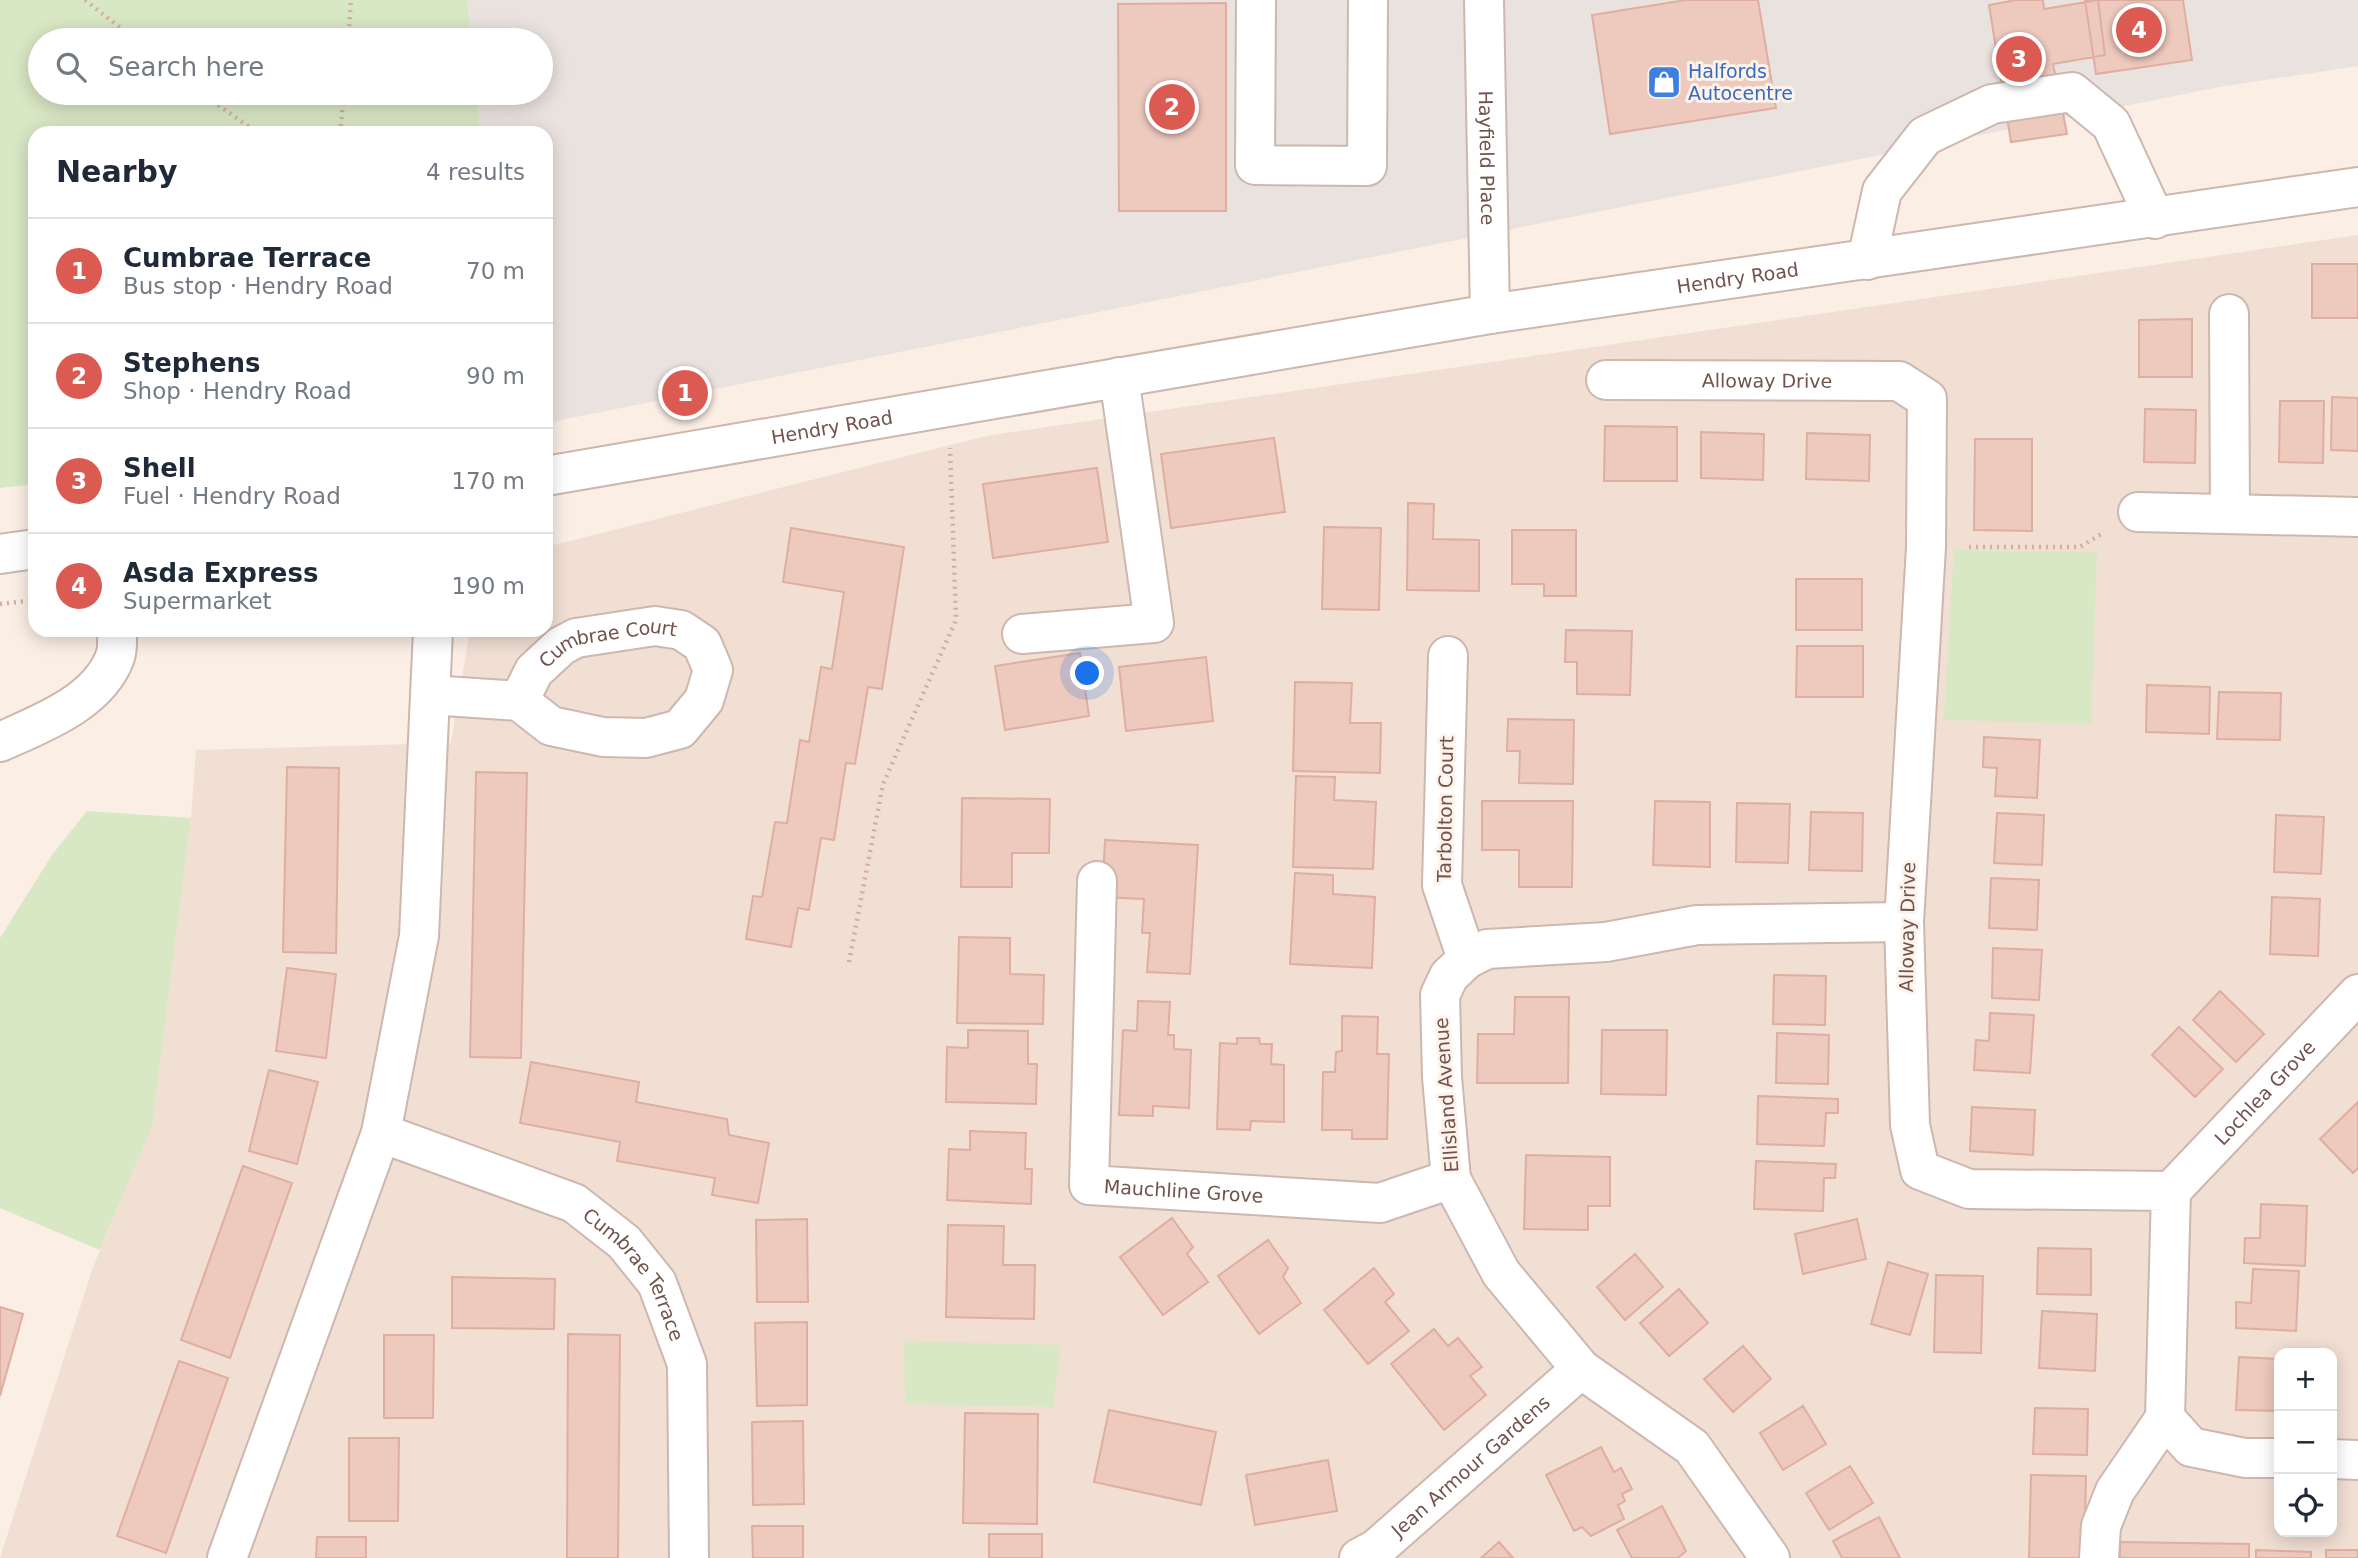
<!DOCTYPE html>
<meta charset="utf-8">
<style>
:root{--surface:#fff;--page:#f2f2f3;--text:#1f2937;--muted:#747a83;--line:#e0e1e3;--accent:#db5b53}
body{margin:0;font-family:"DejaVu Sans",sans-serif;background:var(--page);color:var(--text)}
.controls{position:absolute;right:21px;bottom:21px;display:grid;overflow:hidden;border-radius:14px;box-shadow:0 4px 18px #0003}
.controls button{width:63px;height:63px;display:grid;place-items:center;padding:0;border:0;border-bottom:2px solid var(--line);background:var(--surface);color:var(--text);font:35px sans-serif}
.you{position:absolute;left:1088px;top:674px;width:24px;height:24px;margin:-18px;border:5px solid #fff;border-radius:50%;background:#1a73e8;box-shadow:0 0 0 10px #1a73e833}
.badge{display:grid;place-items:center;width:46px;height:46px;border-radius:50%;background:var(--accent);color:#fff;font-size:23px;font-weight:700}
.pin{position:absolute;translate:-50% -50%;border:4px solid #fff;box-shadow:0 2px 7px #0006}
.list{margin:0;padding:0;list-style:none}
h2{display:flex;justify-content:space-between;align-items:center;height:91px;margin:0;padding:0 28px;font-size:30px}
h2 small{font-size:23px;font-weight:400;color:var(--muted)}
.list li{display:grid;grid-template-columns:46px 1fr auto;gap:21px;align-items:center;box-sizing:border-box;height:105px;padding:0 28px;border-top:2px solid var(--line)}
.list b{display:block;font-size:26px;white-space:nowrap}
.list p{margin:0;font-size:23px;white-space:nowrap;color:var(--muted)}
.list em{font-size:23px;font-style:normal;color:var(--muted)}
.icon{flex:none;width:38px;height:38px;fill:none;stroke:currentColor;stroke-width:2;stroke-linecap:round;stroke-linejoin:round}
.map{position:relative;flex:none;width:2358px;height:1558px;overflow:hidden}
.search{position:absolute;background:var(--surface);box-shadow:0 4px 18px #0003;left:28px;top:28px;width:525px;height:77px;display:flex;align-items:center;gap:18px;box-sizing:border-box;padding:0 24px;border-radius:38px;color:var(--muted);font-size:26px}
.panel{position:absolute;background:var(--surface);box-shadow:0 4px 18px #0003;left:28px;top:126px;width:525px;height:511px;border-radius:21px}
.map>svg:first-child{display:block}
</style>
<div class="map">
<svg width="2358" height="1558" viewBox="0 0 2358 1558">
<rect width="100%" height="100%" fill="#faeee5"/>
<!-- residential -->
<path fill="#f1dfd4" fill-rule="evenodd" d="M 2358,235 L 2358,1558 L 0,1558 L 92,1270 L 152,1127 L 191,818 L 196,750 L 451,743 L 470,630 L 546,630 L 546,547 L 986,436 ZM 2279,1353 L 2332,1353 L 2332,1532 L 2279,1532 Z"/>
<!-- industrial -->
<path fill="#eae2df" d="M 467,0 L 2358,0 L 2358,66 L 2219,87 L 546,423 L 546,133 L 480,133 L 476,93 L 541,93 L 541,40 L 471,40 Z"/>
<!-- green -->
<path fill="#d8e7c4" d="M 0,0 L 467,0 L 471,40 L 40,40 L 40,93 L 476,93 L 480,133 L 35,133 L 35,484 L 0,488 Z
M 1954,550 L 2097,552 L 2091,724 L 1944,720 Z
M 87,811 L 191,818 L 152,1127 L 100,1250 L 0,1208 L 0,938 L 52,855 Z
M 904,1341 L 1061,1345 L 1053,1407 L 905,1404 Z"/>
<!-- building -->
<path fill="#eec9be" stroke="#dfaea0" stroke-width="2" d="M 1686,0 L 1758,0 L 1776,108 L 1610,134 L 1592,15 Z
M 2016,0 L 2043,0 L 2044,9 L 2098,0 L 2105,55 L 2053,64 L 2067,134 L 2011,142 L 1989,5 Z
M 2085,0 L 2183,0 L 2192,60 L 2096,74 Z
M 1226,3 L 1226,211 L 1119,211 L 1118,4 Z
M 2312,264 L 2358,264 L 2358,318 L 2312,318 Z
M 2192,319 L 2192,377 L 2139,377 L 2139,320 Z
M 2332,397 L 2358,398 L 2358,451 L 2331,450 Z
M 2280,401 L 2324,401 L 2323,463 L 2279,462 Z
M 2145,409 L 2196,410 L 2195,463 L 2144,462 Z
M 1605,426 L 1677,427 L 1677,481 L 1604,481 Z
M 1701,432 L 1764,434 L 1763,480 L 1701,478 Z
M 1807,433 L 1870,435 L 1869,481 L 1806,479 Z
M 1274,438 L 1285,512 L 1171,528 L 1161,454 Z
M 1975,439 L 2032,439 L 2032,531 L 1974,530 Z
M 1097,468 L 1108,542 L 993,558 L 983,484 Z
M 1408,503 L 1434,504 L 1433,539 L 1479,540 L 1479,591 L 1407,590 Z
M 1324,527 L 1381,528 L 1379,610 L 1322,609 Z
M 791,528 L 904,547 L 882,689 L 868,687 L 855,764 L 846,763 L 834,840 L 821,838 L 809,910 L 798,908 L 791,947 L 746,939 L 753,896 L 762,897 L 775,822 L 787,823 L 800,740 L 809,742 L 821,667 L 832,669 L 844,592 L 783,582 Z
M 1512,530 L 1576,530 L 1576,596 L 1544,596 L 1544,584 L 1512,584 Z
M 1796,579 L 1862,579 L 1862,630 L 1796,630 Z
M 1566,630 L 1632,631 L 1630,695 L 1577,694 L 1577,662 L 1565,662 Z
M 1797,646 L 1863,646 L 1863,697 L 1796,697 Z
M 1080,653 L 1089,716 L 1005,730 L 995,666 Z
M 1206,657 L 1213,721 L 1126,731 L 1119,667 Z
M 1295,682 L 1352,683 L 1350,723 L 1381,723 L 1380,773 L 1293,771 Z
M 2147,685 L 2210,687 L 2209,734 L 2146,732 Z
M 2219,692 L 2281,693 L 2280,740 L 2217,739 Z
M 1508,719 L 1574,720 L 1573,784 L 1519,783 L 1520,751 L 1507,751 Z
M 1984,737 L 2040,740 L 2037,798 L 1995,796 L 1997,768 L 1983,767 Z
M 287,767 L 339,768 L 336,953 L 283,952 Z
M 476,772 L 527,773 L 521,1058 L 470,1057 Z
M 1296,776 L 1335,777 L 1334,800 L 1376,802 L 1373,869 L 1293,867 Z
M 962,798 L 1050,799 L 1049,853 L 1012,853 L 1012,887 L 961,887 Z
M 1482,801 L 1573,801 L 1572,887 L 1519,887 L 1519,850 L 1482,850 Z
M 1655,801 L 1710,802 L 1710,867 L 1653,865 Z
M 1737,803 L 1790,804 L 1788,863 L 1736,862 Z
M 1811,812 L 1863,813 L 1862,871 L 1809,870 Z
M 1997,813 L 2044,815 L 2042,865 L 1994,863 Z
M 2276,815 L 2324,817 L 2321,874 L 2274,872 Z
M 1105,840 L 1198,845 L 1190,974 L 1147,972 L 1150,933 L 1142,933 L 1144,899 L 1102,897 Z
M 1295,873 L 1333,875 L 1333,894 L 1375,897 L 1372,968 L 1290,964 Z
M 1991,878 L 2039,880 L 2037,930 L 1989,928 Z
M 2272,897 L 2320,899 L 2318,956 L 2270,954 Z
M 959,937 L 1010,938 L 1010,974 L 1044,975 L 1043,1024 L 957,1023 Z
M 1993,948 L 2042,950 L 2039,1000 L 1992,998 Z
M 287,968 L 336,974 L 326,1058 L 276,1051 Z
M 1774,975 L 1826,976 L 1825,1025 L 1773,1024 Z
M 2220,991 L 2264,1034 L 2236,1062 L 2193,1020 Z
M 1515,997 L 1569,997 L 1568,1083 L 1477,1083 L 1478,1034 L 1514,1034 Z
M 1138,1001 L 1170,1002 L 1168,1035 L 1174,1035 L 1174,1049 L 1191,1050 L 1189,1108 L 1153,1106 L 1153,1116 L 1119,1115 L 1123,1030 L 1137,1031 Z
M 1990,1013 L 2034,1015 L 2030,1073 L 1974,1070 L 1976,1040 L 1989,1041 Z
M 1342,1016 L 1378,1017 L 1377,1054 L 1389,1054 L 1387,1139 L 1352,1139 L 1352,1130 L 1322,1130 L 1323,1072 L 1335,1072 L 1336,1052 L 1342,1051 Z
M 2179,1027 L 2223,1069 L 2195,1097 L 2152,1055 Z
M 968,1030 L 1028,1031 L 1028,1064 L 1037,1064 L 1036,1104 L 946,1102 L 947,1047 L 968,1048 Z
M 1602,1030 L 1667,1030 L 1666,1095 L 1601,1094 Z
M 1777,1033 L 1829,1035 L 1828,1084 L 1776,1083 Z
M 1237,1038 L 1259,1038 L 1260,1044 L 1272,1044 L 1271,1064 L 1284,1065 L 1284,1122 L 1251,1121 L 1250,1130 L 1217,1129 L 1220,1043 L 1237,1044 Z
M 531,1062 L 639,1082 L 636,1102 L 727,1119 L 729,1135 L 769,1143 L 758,1203 L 712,1195 L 715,1178 L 617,1161 L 620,1142 L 520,1123 Z
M 269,1070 L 318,1082 L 297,1164 L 249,1151 Z
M 1758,1096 L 1838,1099 L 1838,1113 L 1826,1113 L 1824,1146 L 1757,1144 Z
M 2358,1102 L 2358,1168 L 2353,1173 L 2320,1139 Z
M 1972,1107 L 2035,1110 L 2033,1155 L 1970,1151 Z
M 970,1131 L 1026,1133 L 1025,1169 L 1032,1169 L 1031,1204 L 947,1200 L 949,1149 L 970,1150 Z
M 1526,1155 L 1610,1157 L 1610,1206 L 1588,1206 L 1588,1230 L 1524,1229 Z
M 1756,1161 L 1836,1164 L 1835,1178 L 1824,1178 L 1823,1211 L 1754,1209 Z
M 243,1166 L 292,1183 L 230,1358 L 181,1340 Z
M 2261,1204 L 2307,1206 L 2305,1266 L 2244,1263 L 2245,1238 L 2260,1238 Z
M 1172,1218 L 1193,1247 L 1187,1254 L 1208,1282 L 1163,1315 L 1120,1257 Z
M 807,1219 L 808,1302 L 757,1302 L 756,1220 Z
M 1857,1219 L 1866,1259 L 1803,1274 L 1795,1234 Z
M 948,1225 L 1004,1226 L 1003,1265 L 1035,1265 L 1034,1319 L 946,1317 Z
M 1268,1240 L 1288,1268 L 1283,1277 L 1301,1303 L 1259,1334 L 1218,1276 Z
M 2038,1248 L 2091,1249 L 2091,1295 L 2037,1294 Z
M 1635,1254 L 1663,1287 L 1625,1320 L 1597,1287 Z
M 1888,1262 L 1928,1274 L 1910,1335 L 1871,1324 Z
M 1374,1268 L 1394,1294 L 1385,1302 L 1409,1331 L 1368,1364 L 1324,1310 Z
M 2253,1269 L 2299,1271 L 2296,1331 L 2236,1328 L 2236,1302 L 2251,1303 Z
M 1936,1275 L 1983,1276 L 1981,1353 L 1934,1352 Z
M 452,1277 L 555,1279 L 554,1329 L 452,1328 Z
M 1679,1289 L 1708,1323 L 1669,1356 L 1640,1323 Z
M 0,1307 L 23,1314 L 0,1396 Z
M 2042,1311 L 2097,1314 L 2095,1371 L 2039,1368 Z
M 807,1322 L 807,1405 L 757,1406 L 755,1323 Z
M 1434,1329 L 1448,1346 L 1458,1338 L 1482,1367 L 1470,1376 L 1486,1395 L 1444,1430 L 1391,1364 Z
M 568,1334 L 620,1335 L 618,1558 L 567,1558 Z
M 384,1335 L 434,1335 L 433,1418 L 384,1418 Z
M 1743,1346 L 1771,1379 L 1733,1412 L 1704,1379 Z
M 2239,1357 L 2279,1359 L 2279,1411 L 2236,1410 Z
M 179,1361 L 228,1378 L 166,1553 L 117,1536 Z
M 1803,1406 L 1826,1444 L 1783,1470 L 1760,1433 Z
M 2035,1408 L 2088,1409 L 2087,1455 L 2033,1454 Z
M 1109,1410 L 1216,1432 L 1201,1505 L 1094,1482 Z
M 965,1413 L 1038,1414 L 1037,1524 L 963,1523 Z
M 803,1421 L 804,1504 L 753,1505 L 752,1422 Z
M 349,1438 L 399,1438 L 398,1521 L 349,1521 Z
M 1601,1447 L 1614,1472 L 1621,1468 L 1632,1489 L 1622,1494 L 1625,1501 L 1618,1505 L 1624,1519 L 1591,1536 L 1582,1527 L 1574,1531 L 1546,1475 Z
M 1328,1460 L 1337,1511 L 1255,1525 L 1246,1475 Z
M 1850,1466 L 1873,1503 L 1829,1530 L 1806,1493 Z
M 2031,1475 L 2086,1476 L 2084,1558 L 2029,1558 Z
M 1662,1506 L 1686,1551 L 1678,1558 L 1632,1558 L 1617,1530 Z
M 1879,1517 L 1900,1558 L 1842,1558 L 1833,1541 Z
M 752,1526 L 803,1526 L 803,1558 L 753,1558 Z
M 989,1534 L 1042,1534 L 1042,1558 L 989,1558 Z
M 317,1537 L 366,1537 L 366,1558 L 316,1558 Z
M 1499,1542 L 1513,1558 L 1481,1558 Z
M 2120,1542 L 2249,1544 L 2249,1558 L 2120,1558 Z
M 2256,1550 L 2311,1552 L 2311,1558 L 2256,1558 Z
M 2326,1550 L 2358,1550 L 2358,1558 L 2326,1558 Z"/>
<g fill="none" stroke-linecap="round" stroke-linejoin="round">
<!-- minor casing -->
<g stroke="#cdb7af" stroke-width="42">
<g id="minor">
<path d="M 1256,0 L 1255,165 L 1367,166 L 1368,0"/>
<path id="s1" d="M 1484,0 L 1490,314"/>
<path d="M 1867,260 L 1882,191 L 1925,136 L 1992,104 L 2072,92 L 2111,124 L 2155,219"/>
<path d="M 2229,314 L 2230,514"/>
<path id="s2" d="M 1606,380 L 1899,381 L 1927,399 L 1926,547 L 1904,922 L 1910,1125 L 1920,1170 L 1969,1189 L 2171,1191 L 2165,1418 L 2191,1447 L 2245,1458 L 2279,1458"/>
<path id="s3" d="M 546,476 L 1490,314 L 2358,187"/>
<path d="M 2138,512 L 2358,517"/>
<path d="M 0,554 L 35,549"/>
<path d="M 1022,634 L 1154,623 L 1119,377"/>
<path d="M 1448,656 L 1442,885 L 1467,959"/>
<path id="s4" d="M 430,695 L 519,701 L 534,671 L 561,646 L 576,638 L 655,626 L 681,630 L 702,644 L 713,670 L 704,700 L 680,729 L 646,738 L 603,737 L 551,726 L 519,701"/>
<path d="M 0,742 C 40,724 98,703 115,657 C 118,649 117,638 117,630"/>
<path id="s5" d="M 1097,881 L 1089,1185 L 1380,1203 L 1451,1179"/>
<path id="s6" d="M 381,1133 L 574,1203 L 624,1242 L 657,1283 L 687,1364 L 689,1558"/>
<path id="s7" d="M 2171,1191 L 2358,994"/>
<path d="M 2332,1459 L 2358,1460"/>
<path d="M 227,1558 L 381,1133 L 419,936 L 433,630"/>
<path id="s8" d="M 1359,1558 L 1376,1549 L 1581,1369"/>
<path d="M 1770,1558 L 1692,1447 L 1581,1369 L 1501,1273 L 1451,1179 L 1442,1077 L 1440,995 L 1449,976 L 1467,959 L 1487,949 L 1606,942 L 1697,925 L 1904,922"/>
<path d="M 2099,1558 L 2101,1526 L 2115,1491 L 2165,1418"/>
</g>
</g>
<!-- path -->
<path stroke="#d2ada2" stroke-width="4.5" stroke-dasharray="2 5" stroke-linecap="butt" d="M 85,0 L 136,40
M 348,40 L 351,0
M 201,93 L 258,133
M 340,133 L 344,93
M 1969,547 L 2080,547 L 2103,533
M 0,604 L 35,600
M 849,962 L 883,784 L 956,620 L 950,448"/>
<!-- minor -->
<use href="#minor" stroke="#fff" stroke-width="38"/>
</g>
<!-- icons -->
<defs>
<g id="shop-square" transform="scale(1.75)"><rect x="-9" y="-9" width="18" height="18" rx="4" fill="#3f7fe0" stroke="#fdf3eb"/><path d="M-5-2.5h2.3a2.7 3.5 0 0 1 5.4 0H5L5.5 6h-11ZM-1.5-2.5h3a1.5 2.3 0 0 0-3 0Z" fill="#fff"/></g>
</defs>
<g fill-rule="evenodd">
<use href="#shop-square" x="1664" y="82"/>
</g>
<g text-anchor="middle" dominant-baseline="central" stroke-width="6" stroke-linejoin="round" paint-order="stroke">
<!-- shop labels -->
<g font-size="19" fill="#366cbe" stroke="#fdf3eb" text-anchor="start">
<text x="1688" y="71">Halfords<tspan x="1688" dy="22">Autocentre</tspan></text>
</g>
<!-- street labels -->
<g font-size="19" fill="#71534c" stroke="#fdf3eb">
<text stroke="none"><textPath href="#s1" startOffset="158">Hayfield Place</textPath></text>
<text stroke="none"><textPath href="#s3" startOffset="1208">Hendry Road</textPath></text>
<text stroke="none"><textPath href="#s2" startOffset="161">Alloway Drive</textPath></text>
<text stroke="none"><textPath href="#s3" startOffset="290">Hendry Road</textPath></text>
<text stroke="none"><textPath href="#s4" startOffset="206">Cumbrae Court</textPath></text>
<text transform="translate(1445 809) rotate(-89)">Tarbolton Court</text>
<text transform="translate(1907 927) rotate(-89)">Alloway Drive</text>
<text stroke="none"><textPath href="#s7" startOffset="136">Lochlea Grove</textPath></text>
<text transform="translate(1446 1095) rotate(-94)">Ellisland Avenue</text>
<text stroke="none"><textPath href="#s5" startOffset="399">Mauchline Grove</textPath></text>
<text stroke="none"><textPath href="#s6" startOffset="301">Cumbrae Terrace</textPath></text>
<text stroke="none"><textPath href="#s8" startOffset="145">Jean Armour Gardens</textPath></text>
</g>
</g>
</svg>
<div class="controls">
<button>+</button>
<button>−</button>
<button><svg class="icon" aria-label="locate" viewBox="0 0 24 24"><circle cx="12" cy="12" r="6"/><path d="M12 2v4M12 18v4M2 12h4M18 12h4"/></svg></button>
</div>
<div class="you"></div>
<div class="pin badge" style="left:685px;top:393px">1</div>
<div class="pin badge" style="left:1172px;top:107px">2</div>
<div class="pin badge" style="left:2019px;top:59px">3</div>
<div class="pin badge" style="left:2139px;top:30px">4</div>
<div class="search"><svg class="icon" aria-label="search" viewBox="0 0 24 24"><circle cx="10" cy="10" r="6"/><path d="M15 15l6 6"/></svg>Search here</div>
<section class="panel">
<h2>Nearby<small>4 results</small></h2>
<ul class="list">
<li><span class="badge">1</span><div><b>Cumbrae Terrace</b><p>Bus stop · Hendry Road</p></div><em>70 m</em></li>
<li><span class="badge">2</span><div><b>Stephens</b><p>Shop · Hendry Road</p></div><em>90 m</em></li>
<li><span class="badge">3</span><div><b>Shell</b><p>Fuel · Hendry Road</p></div><em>170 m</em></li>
<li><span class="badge">4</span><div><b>Asda Express</b><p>Supermarket</p></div><em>190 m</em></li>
</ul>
</section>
</div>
